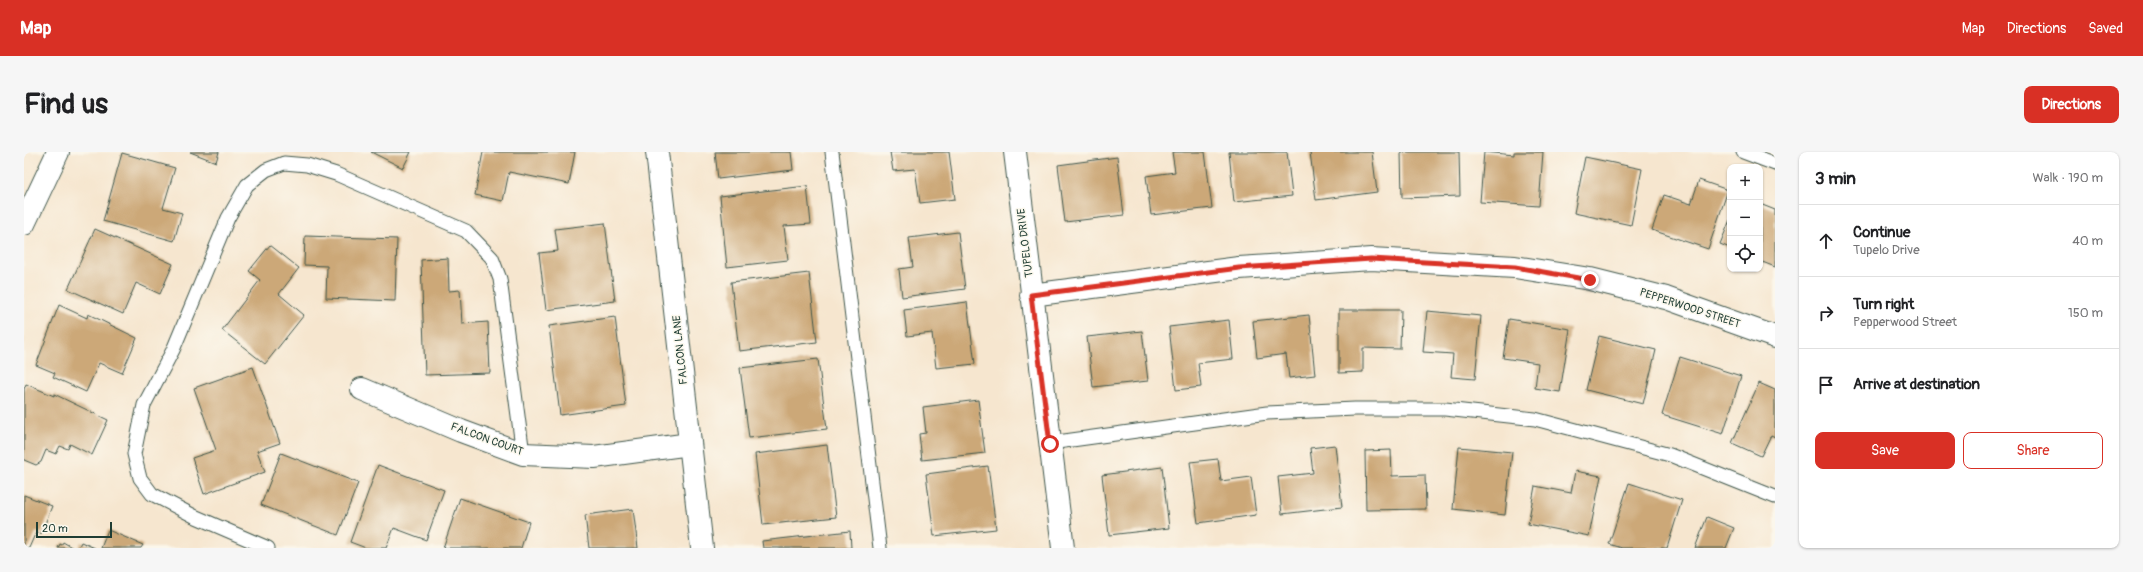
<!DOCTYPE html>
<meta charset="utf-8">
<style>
:root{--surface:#fff;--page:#f6f6f6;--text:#202124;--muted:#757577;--line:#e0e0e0;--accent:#d93025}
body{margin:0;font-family:Pangolin,sans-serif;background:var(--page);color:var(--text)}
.controls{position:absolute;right:12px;top:12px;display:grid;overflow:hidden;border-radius:8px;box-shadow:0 1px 3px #0004}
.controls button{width:36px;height:36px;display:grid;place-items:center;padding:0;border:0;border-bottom:1px solid var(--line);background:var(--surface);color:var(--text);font:20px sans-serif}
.scale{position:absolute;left:12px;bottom:10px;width:76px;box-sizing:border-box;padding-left:4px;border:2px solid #1f3d34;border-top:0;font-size:11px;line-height:14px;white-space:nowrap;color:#1f3d34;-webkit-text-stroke:3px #fbf7ec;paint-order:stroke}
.stop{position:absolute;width:12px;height:12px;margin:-9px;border:3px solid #d93025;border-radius:50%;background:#fff}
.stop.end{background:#d93025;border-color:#fff;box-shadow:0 1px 4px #0008}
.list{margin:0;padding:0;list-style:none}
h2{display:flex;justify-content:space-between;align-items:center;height:52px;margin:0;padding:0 16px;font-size:17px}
h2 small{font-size:13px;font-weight:400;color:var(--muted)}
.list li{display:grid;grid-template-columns:26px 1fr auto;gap:12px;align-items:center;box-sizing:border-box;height:72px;padding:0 16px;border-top:1px solid var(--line)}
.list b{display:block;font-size:15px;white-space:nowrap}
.list p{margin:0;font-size:13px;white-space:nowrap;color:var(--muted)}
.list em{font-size:13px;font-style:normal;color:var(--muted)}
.actions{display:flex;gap:8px;padding:12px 16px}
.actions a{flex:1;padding:9px 0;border:1px solid var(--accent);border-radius:8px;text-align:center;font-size:14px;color:var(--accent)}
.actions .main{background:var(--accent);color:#fff}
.icon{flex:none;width:22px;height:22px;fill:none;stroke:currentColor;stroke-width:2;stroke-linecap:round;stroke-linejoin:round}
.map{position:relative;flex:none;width:1751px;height:396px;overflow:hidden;border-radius:8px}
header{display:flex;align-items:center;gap:24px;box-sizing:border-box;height:56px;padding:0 20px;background:var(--accent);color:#fff}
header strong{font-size:19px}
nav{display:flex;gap:22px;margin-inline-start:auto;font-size:14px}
.intro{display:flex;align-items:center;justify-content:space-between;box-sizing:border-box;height:96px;padding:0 24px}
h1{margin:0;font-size:28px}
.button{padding:10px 18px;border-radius:8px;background:var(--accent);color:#fff;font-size:14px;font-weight:700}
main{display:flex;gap:24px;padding:0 24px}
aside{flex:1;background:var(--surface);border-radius:8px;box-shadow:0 1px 3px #0004}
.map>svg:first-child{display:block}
</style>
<header>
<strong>Map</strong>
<nav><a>Map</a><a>Directions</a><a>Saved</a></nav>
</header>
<div class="intro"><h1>Find us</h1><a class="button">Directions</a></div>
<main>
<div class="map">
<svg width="1751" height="396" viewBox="0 0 1751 396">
<rect width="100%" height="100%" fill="#fbf7ec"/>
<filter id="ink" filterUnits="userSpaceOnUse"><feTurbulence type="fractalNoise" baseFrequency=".025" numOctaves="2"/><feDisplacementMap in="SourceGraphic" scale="8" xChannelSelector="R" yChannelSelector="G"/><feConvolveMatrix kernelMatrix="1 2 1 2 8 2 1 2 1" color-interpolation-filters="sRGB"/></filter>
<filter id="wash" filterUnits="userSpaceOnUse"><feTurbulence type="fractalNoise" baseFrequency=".012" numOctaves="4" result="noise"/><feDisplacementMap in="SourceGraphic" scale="16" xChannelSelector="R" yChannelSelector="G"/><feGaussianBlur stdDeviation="0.9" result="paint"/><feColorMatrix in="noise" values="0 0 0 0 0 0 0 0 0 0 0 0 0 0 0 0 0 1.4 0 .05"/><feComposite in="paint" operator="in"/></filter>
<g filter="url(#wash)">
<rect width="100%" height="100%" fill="#f6e6cf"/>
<g id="blocks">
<!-- building -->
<path fill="#cca878" d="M 166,0 L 195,0 L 192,10 Z
M 347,0 L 387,0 L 379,16 Z
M 459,0 L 551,0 L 545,32 L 485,20 L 479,49 L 451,43 Z
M 691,0 L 767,0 L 769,18 L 694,27 Z
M 866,0 L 925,0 L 931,47 L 896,51 L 891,17 L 869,19 Z
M 1148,0 L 1181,0 L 1188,56 L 1127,63 L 1122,24 L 1151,20 Z
M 1205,0 L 1263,0 L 1268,44 L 1210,50 Z
M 1286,0 L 1348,0 L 1353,40 L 1292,48 Z
M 1377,0 L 1435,0 L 1436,44 L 1378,46 Z
M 1460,0 L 1490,3 L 1490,0 L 1519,0 L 1515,54 L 1456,50 Z
M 98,1 L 151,16 L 139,56 L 158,61 L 150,89 L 79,69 Z
M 1093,5 L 1100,63 L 1041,70 L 1034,13 Z
M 1561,5 L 1618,17 L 1607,73 L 1550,61 Z
M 1675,28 L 1704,38 L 1684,97 L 1628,78 L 1640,43 L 1667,52 Z
M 783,34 L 787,72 L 760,74 L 764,108 L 703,115 L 696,44 Z
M 1736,52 L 1751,58 L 1751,115 L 1736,109 Z
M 1706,68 L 1706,96 L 1696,92 Z
M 581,71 L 591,149 L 522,158 L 515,101 L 534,99 L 531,77 Z
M 71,77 L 149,112 L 136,142 L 112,131 L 99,162 L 44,137 Z
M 934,80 L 941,137 L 878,145 L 875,117 L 889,115 L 885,86 Z
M 281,84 L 373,87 L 371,149 L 302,146 L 303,114 L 280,113 Z
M 246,93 L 275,116 L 255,142 L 280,163 L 241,212 L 198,178 L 236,128 L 225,119 Z
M 424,106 L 425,139 L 436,138 L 438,172 L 464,170 L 466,221 L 401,223 L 397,108 Z
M 785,121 L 793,190 L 715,199 L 707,130 Z
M 943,150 L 951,212 L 912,216 L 908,181 L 883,184 L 880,158 Z
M 35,153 L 63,166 L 64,162 L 113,186 L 98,221 L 75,211 L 62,240 L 29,225 L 31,221 L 12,213 Z
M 1315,158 L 1377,158 L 1376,197 L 1339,196 L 1339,220 L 1315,221 Z
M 1403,159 L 1457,164 L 1451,227 L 1427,225 L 1429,202 L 1399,200 Z
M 1285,163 L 1291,223 L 1265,226 L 1262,202 L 1233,206 L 1229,169 Z
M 591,165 L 602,254 L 536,263 L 525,174 Z
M 1485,167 L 1546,177 L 1536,240 L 1511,236 L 1514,211 L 1479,206 Z
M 1205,168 L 1209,207 L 1174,211 L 1177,235 L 1152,238 L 1145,175 Z
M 1118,179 L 1124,229 L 1069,235 L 1063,185 Z
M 1575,184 L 1632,198 L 1619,252 L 1562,238 Z
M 1656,205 L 1717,224 L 1699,282 L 1638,263 Z
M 794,207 L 803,277 L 725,286 L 716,216 Z
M 229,215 L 256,291 L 233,299 L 241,320 L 180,342 L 168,306 L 192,298 L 170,236 Z
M 1735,231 L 1751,238 L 1751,285 L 1747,283 L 1737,304 L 1708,291 Z
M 2,232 L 30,244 L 30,242 L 84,268 L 68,303 L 46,292 L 44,297 L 36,294 L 32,302 L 22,298 L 17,310 L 12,313 L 0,308 L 0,237 Z
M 954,248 L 961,301 L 898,308 L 895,282 L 902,281 L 899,255 Z
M 803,293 L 812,365 L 739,373 L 731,302 Z
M 1311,293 L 1318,355 L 1258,362 L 1254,325 L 1289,321 L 1286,296 Z
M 1435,295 L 1488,300 L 1481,363 L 1429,357 Z
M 1367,298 L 1368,324 L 1401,323 L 1402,357 L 1342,358 L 1341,299 Z
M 257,301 L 334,331 L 314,383 L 237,353 Z
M 1194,307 L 1197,329 L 1227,325 L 1232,363 L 1174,371 L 1166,310 Z
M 354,313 L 420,338 L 402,388 L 370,376 L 362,396 L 342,396 L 326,390 Z
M 964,314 L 972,377 L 910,384 L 902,322 Z
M 1138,315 L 1145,376 L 1085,383 L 1078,323 Z
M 1551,319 L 1577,324 L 1565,384 L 1504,372 L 1511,334 L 1547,341 Z
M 1605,331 L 1658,348 L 1643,396 L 1598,396 L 1585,392 Z
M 0,343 L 28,354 L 17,382 L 12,380 L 5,396 L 0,396 Z
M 436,346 L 505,370 L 497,396 L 419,396 Z
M 609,357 L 614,396 L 565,396 L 561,363 Z
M 1683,365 L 1710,376 L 1702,396 L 1671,396 Z
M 84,378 L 119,393 L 117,396 L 77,396 Z
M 826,379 L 827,396 L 739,396 L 738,389 Z
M 39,390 L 49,396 L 34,396 L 36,392 L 38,393 Z
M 57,390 L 71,396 L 54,396 Z"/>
</g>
</g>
<g filter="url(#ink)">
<use href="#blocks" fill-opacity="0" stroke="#3f564b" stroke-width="1"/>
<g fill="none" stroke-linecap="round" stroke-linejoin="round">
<!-- service casing -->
<g stroke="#3f564b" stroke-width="15">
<path id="service" d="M 808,0 L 856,396
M 1719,0 L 1751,12
M 1026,291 L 1243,261 L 1331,257 L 1421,257 L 1511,267 L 1646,303 L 1751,345
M 244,396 L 170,364 L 128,342 L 116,326 L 110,302 L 120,253 L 149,198 L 204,66 L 223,33 L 242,18 L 260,11 L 283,13 L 312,22 L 442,79 L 468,106 L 476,127 L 499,302"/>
</g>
<!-- minor casing -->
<g stroke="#3f564b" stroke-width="24">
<path id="minor" d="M 633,0 L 678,396
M 991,0 L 1039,396
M 1007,143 L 1215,116 L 1347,107 L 1491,115 L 1566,127 L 1642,146 L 1751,185
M 338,237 L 437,279 L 499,302 L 570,305 L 666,292"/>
</g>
<!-- tertiary casing -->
<g stroke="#3f564b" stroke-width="24">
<path id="tertiary" d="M 0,72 L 34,0"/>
</g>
<!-- service -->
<use href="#service" stroke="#fff" stroke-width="13"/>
<!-- minor -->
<use href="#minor" stroke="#fff" stroke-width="22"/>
<!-- tertiary -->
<use href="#tertiary" stroke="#fff" stroke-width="22"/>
</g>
</g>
<g fill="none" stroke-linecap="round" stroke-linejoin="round" filter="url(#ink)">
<!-- route -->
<path stroke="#d93025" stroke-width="5" d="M 1026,292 L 1007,143 L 1215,116 L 1347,107 L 1491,115 L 1566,128"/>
</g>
<g text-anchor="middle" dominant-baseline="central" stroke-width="3" stroke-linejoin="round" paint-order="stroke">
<!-- street labels -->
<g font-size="11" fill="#1f3d34" stroke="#fbf7ec">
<text transform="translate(1001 91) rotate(-97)">TUPELO DRIVE</text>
<text transform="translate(1666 156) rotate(18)">PEPPERWOOD STREET</text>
<text transform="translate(656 198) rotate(-96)">FALCON LANE</text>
<text transform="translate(463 287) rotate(20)">FALCON COURT</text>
</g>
</g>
</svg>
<div class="controls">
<button>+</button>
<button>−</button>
<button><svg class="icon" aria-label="locate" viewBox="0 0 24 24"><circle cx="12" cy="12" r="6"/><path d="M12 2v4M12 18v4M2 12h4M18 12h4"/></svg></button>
</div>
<div class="scale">20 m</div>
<div class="stop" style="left:1026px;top:292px"></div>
<div class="stop end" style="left:1566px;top:128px"></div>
</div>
<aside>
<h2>3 min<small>Walk · 190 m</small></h2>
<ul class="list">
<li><svg class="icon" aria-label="ahead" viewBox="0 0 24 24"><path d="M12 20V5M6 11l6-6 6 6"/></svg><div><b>Continue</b><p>Tupelo Drive</p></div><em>40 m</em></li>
<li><svg class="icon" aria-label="right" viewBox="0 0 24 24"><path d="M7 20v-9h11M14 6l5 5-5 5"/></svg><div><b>Turn right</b><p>Pepperwood Street</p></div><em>150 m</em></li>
<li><svg class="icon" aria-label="arrive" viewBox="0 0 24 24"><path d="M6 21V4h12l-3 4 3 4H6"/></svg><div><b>Arrive at destination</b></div></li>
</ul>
<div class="actions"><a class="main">Save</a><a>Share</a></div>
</aside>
</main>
